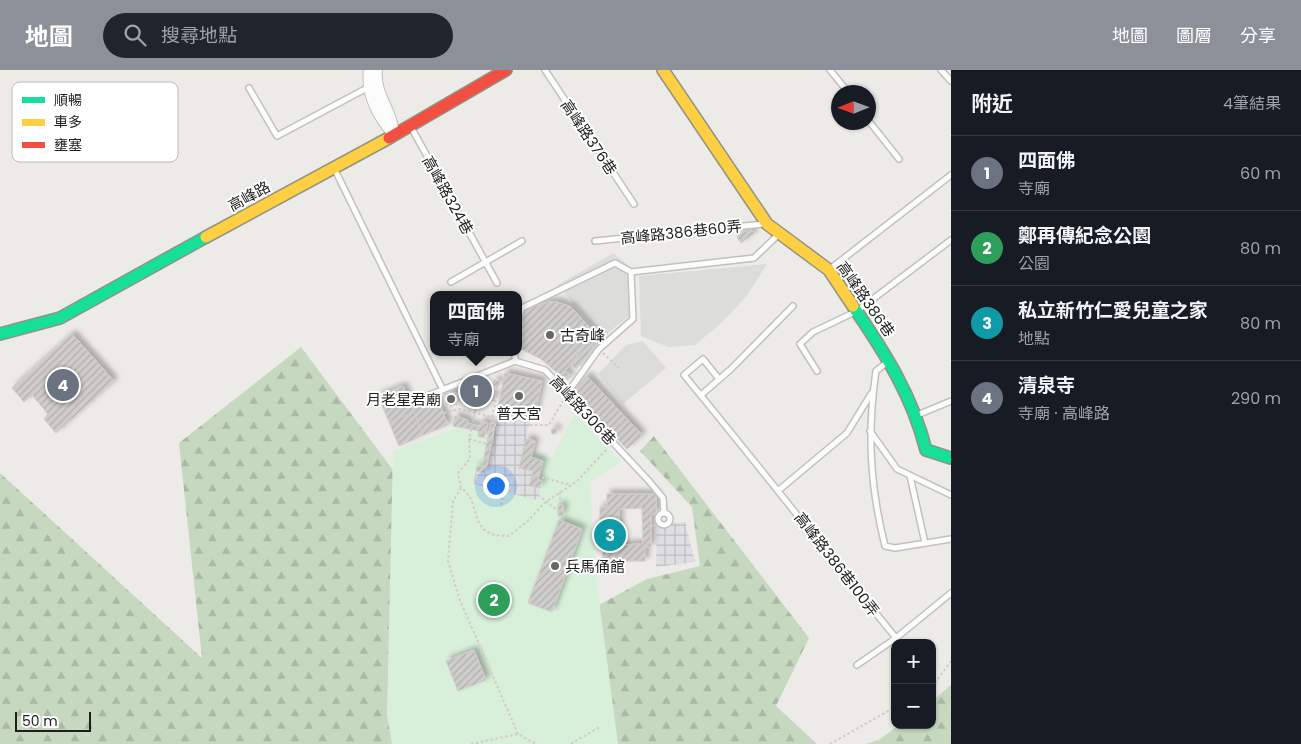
<!DOCTYPE html>
<html lang="zh-TW">
<meta charset="utf-8">
<style>
:root{--surface:#171b24;--page:#20242c;--text:#f1f3f6;--muted:#9ea1a6;--line:#363941;--accent:#8c9099}
body{margin:0;font-family:Poppins,"Noto Sans TC",sans-serif;background:var(--page);color:var(--text)}
.controls{position:absolute;right:15px;bottom:15px;display:grid;overflow:hidden;border-radius:10px;box-shadow:0 1px 4px #0004}
.controls button{width:45px;height:45px;display:grid;place-items:center;padding:0;border:0;border-bottom:1px solid var(--line);background:var(--surface);color:var(--text);font:25px sans-serif}
.compass{position:absolute;left:831px;top:15px;width:45px;height:45px;border-radius:50%;background:var(--surface);box-shadow:0 1px 4px #0004;rotate:269deg}
.scale{position:absolute;left:15px;bottom:12px;width:76px;box-sizing:border-box;padding-left:5px;border:2px solid #1e1e1e;border-top:0;font-size:14px;line-height:18px;white-space:nowrap;color:#1e1e1e;-webkit-text-stroke:4px #fff;paint-order:stroke}
.you{position:absolute;left:495px;top:415px;width:18px;height:18px;margin:-12px;border:4px solid #fff;border-radius:50%;background:#1a73e8;box-shadow:0 0 0 8px #1a73e833}
.badge{display:grid;place-items:center;width:32px;height:32px;border-radius:50%;background:var(--accent);color:#fff;font-size:16px;font-weight:700}
.pin{position:absolute;translate:-50% -50%;border:2px solid #fff;box-shadow:0 1px 5px #0006}
.popup{position:absolute;left:430px;top:221px;width:92px;height:65px;box-sizing:border-box;display:grid;place-content:center;border-radius:10px;background:var(--surface);filter:drop-shadow(0 1px 4px #0005);font-size:16px;white-space:nowrap;color:var(--muted)}
.popup b{font-size:19px;color:var(--text)}
.popup::after{content:'';position:absolute;left:50%;top:100%;margin-left:-10px;border:10px solid transparent;border-top-color:var(--surface)}
.list{margin:0;padding:0;list-style:none}
h2{display:flex;justify-content:space-between;align-items:center;height:65px;margin:0;padding:0 20px;font-size:21px}
h2 small{font-size:16px;font-weight:400;color:var(--muted)}
.list li{display:grid;grid-template-columns:32px 1fr auto;gap:15px;align-items:center;box-sizing:border-box;height:75px;padding:0 20px;border-top:1px solid var(--line)}
.list b{display:block;font-size:19px;white-space:nowrap}
.list p{margin:0;font-size:16px;white-space:nowrap;color:var(--muted)}
.list em{font-size:16px;font-style:normal;color:var(--muted)}
.icon{flex:none;width:28px;height:28px;fill:none;stroke:currentColor;stroke-width:2;stroke-linecap:round;stroke-linejoin:round}
.map{position:relative;flex:none;width:951px;height:674px;overflow:hidden}
header{display:flex;align-items:center;gap:30px;box-sizing:border-box;height:70px;padding:0 25px;background:var(--accent);color:#fff}
header strong{font-size:24px}
nav{display:flex;gap:28px;margin-inline-start:auto;font-size:18px}
.search{width:350px;height:45px;background:var(--page);display:flex;align-items:center;gap:12px;box-sizing:border-box;padding:0 18px;border-radius:28px;color:var(--muted);font-size:19px}
main{display:flex}
aside{flex:1;background:var(--surface)}
.map>svg:first-child{display:block}
</style>
<header>
<strong>地圖</strong>
<div class="search"><svg class="icon" aria-label="search" viewBox="0 0 24 24"><circle cx="10" cy="10" r="6"/><path d="M15 15l6 6"/></svg>搜尋地點</div>
<nav><a>地圖</a><a>圖層</a><a>分享</a></nav>
</header>
<main>
<div class="map">
<svg width="951" height="674" viewBox="0 0 951 674">
<defs>
<pattern id="forest-firs" width="22" height="20" patternUnits="userSpaceOnUse" patternTransform="scale(1.25)"><rect width="22" height="20" fill="#c7d8c0"/><path d="M5 1l3.5 6h-7zM16 11l3.5 6h-7z" fill="#aab9a5"/></pattern>
<pattern id="plaza-grid" width="8" height="8" patternUnits="userSpaceOnUse" patternTransform="scale(1.25)"><rect width="8" height="8" fill="#dfdee2"/><path d="M0 4h8M4 0v8" fill="none" stroke="#bfbec1"/></pattern>
<pattern id="building-hatch" width="6" height="6" patternUnits="userSpaceOnUse" patternTransform="scale(1.25)"><rect width="6" height="6" fill="#cfcdcb"/><path d="M-1 1l2-2M0 6l6-6M5 7l2-2" fill="none" stroke="#b1b0ae"/></pattern>
<filter id="shadow"><feDropShadow dx="4" dy="-4" stdDeviation="2.5" flood-color="#0004"/></filter>
</defs>
<rect width="100%" height="100%" fill="#ecebe8"/>
<!-- forest -->
<path fill="url(#forest-firs)" d="M 301,277 L 524,575 L 647,509 L 700,496 L 692,437 L 640,381 L 654,366 L 809,568 L 776,636 L 817,674 L 0,674 L 0,403 L 202,588 L 179,373 Z
M 951,615 L 951,674 L 866,674 L 879,670 L 899,655 L 932,655 L 932,631 Z"/>
<!-- park -->
<path fill="#d8efda" d="M 575,343 L 621,392 L 590,411 L 595,499 L 618,674 L 392,674 L 387,644 L 393,381 L 459,357 L 552,388 Z"/>
<!-- parking -->
<path fill="#dcdcda" d="M 614,183 L 627,194 L 630,245 L 603,267 L 557,215 Z
M 767,194 L 746,227 L 719,255 L 695,275 L 668,277 L 641,266 L 639,206 Z
M 643,271 L 666,298 L 623,334 L 598,304 L 626,275 Z"/>
<!-- plaza -->
<path fill="url(#plaza-grid)" d="M 499,341 L 531,348 L 519,397 L 533,401 L 530,415 L 540,418 L 537,430 L 473,414 L 476,401 L 486,403 Z
M 685,452 L 695,492 L 656,497 L 657,455 Z"/>
<!-- building -->
<path fill="url(#building-hatch)" stroke="#cfcdc9" fill-rule="evenodd" filter="url(#shadow)" d="M 750,158 L 754,163 L 741,173 L 737,167 Z
M 549,232 L 557,232 L 571,237 L 601,270 L 593,277 L 588,272 L 561,306 L 541,289 L 523,280 L 519,272 L 518,259 L 522,246 L 529,238 Z
M 72,264 L 114,311 L 56,363 L 44,349 L 48,344 L 32,325 L 24,332 L 12,318 Z
M 588,272 L 593,277 L 576,299 L 570,294 Z
M 565,301 L 571,306 L 567,310 L 561,306 Z
M 505,303 L 542,311 L 534,348 L 497,341 Z
M 587,306 L 642,365 L 627,379 L 572,321 Z
M 494,310 L 500,311 L 499,316 L 494,315 Z
M 403,316 L 414,342 L 389,352 L 378,326 Z
M 445,323 L 457,323 L 457,335 L 445,335 Z
M 492,324 L 495,324 L 494,331 L 491,330 Z
M 436,325 L 448,355 L 423,365 L 411,335 Z
M 414,342 L 423,365 L 399,376 L 389,352 Z
M 455,346 L 468,350 L 467,353 L 480,357 L 481,351 L 488,353 L 484,368 L 478,366 L 479,361 L 453,356 Z
M 491,353 L 495,354 L 485,403 L 476,401 L 477,396 L 482,397 Z
M551 361a3 3 0 1 1 6 0a3 3 0 1 1-6 0Z
M 526,369 L 535,371 L 531,387 L 543,391 L 538,409 L 542,411 L 540,418 L 529,416 L 533,401 L 519,398 Z
M 607,424 L 656,424 L 656,444 L 651,444 L 651,477 L 645,477 L 645,491 L 603,491 L 603,476 L 600,477 L 600,437 L 607,437 ZM 642,438 L 643,474 L 619,475 L 619,439 Z
M 558,435 L 563,435 L 563,446 L 558,446 Z
M 559,450 L 582,459 L 552,542 L 528,533 Z
M 474,580 L 486,610 L 458,621 L 446,591 Z"/>
<g fill="none" stroke-linecap="round" stroke-linejoin="round">
<!-- lane casing -->
<g stroke="#c2c1c0" stroke-width="8">
<path id="lane" d="M 545,0 L 634,134
M 830,0 L 848,22
M 941,0 L 951,11
M 249,18 L 277,66 L 367,18
M 868,50 L 899,89
M 411,57 L 497,213
M 334,98 L 443,320
M 595,171 L 764,154
M 830,199 L 951,105
M 451,212 L 522,171
M 518,249 L 522,238 L 615,193 L 631,202
M 890,290 L 876,301 C 867,362 870,416 885,476 L 895,478 L 951,469
M 515,291 L 515,282
M 817,301 L 800,274 L 813,262 L 857,241 L 951,170
M 719,309 L 703,289 L 684,305 C 756,392 825,481 896,568
M 568,322 L 599,279 L 633,249 L 631,202 L 754,188 L 779,164
M 701,325 L 731,299 L 793,236
M 412,332 L 515,291 L 545,300 L 649,411 L 663,428 L 664,443
M 915,346 L 951,331
M 870,361 L 897,399 L 951,425
M 910,406 L 925,473
M 779,420 L 847,363 L 871,324
M658 449a6 6 0 1 1 12 0a6 6 0 1 1-12 0Z
M 857,595 L 896,568 L 951,523"/>
</g>
<!-- street casing -->
<g stroke="#c2c1c0" stroke-width="12">
<path id="street" d="M 369,0 C 366,24 378,47 394,65
M 377,0 C 374,24 393,41 394,65"/>
</g>
<!-- fast casing -->
<g stroke="#919482" stroke-width="14">
<path id="fast" d="M 853,236 C 885,283 912,325 926,380 L 951,388
M 0,264 L 60,248 L 206,167"/>
</g>
<!-- slow casing -->
<g stroke="#919482" stroke-width="14">
<path id="slow" d="M 663,0 L 767,154 L 829,200 L 853,236
M 206,167 L 389,68"/>
</g>
<!-- jam casing -->
<g stroke="#919482" stroke-width="14">
<path id="jam" d="M 389,68 L 506,0"/>
</g>
<!-- path -->
<path stroke="#d5cac8" stroke-width="2" stroke-dasharray="2.5 2.5" stroke-linecap="butt" d="M 603,283 L 620,299
M 478,330 L 469,369 L 487,374
M 451,335 L 452,341
M 444,343 L 459,339 L 496,348
M 492,347 L 498,320 L 496,315
M 530,355 L 549,355 L 563,331
M 532,405 L 571,415
M 461,418 L 458,403 L 470,389 L 469,369
M 560,422 L 560,435
M 538,425 L 558,441
M 501,435 L 504,422
M 651,456 L 665,455
M 932,617 L 951,591
M 518,664 L 459,528 L 448,491 L 453,431 L 461,418 C 484,433 465,467 509,466 L 529,450 L 543,434 L 577,411 L 606,380
M 471,674 L 518,664 L 536,674
M 571,674 L 601,656
M 830,674 L 895,637"/>
<!-- lane -->
<use href="#lane" stroke="#fcfcfc" stroke-width="5"/>
<!-- street -->
<use href="#street" stroke="#fcfcfc" stroke-width="10"/>
<!-- fast -->
<use href="#fast" stroke="#16e098" stroke-width="11"/>
<!-- slow -->
<use href="#slow" stroke="#ffcf43" stroke-width="11"/>
<!-- jam -->
<use href="#jam" stroke="#f24e42" stroke-width="11"/>
</g>
<!-- markers -->
<g fill="#666665" stroke="#fff" stroke-width="2">
<circle cx="550" cy="265" r="5"/>
<circle cx="519" cy="326" r="5"/>
<circle cx="451" cy="329" r="5"/>
<circle cx="555" cy="496" r="5"/>
</g>
<g text-anchor="middle" dominant-baseline="central" stroke-width="4" stroke-linejoin="round" paint-order="stroke">
<!-- street labels -->
<g font-size="15" fill="#1e1e1e" stroke="#fff">
<text transform="translate(589 67) rotate(56)">高峰路376巷</text>
<text transform="translate(448 125) rotate(61)">高峰路324巷</text>
<text transform="translate(249 126) rotate(-29)">高峰路</text>
<text transform="translate(681 162) rotate(-6)">高峰路386巷60弄</text>
<text transform="translate(866 229) rotate(55)">高峰路386巷</text>
<text transform="translate(583 340) rotate(47)">高峰路306巷</text>
<text transform="translate(837 494) rotate(52)">高峰路386巷100弄</text>
</g>
<!-- poi labels -->
<g font-size="15" fill="#1e1e1e" stroke="#fff" text-anchor="start">
<text x="560" y="265">古奇峰</text>
<text x="441" y="329" text-anchor="end">月老星君廟</text>
<text x="519" y="343" text-anchor="middle">普天宮</text>
<text x="565" y="496">兵馬俑館</text>
</g>
</g>
<!-- legend -->
<rect x="12" y="12" width="166" height="80" rx="8" fill="#fff" stroke="#bcbcbc" stroke-width="1"/>
<rect x="22" y="27" width="23" height="6" fill="#16e098"/>
<rect x="22" y="49" width="23" height="7" fill="#ffcf43"/>
<rect x="22" y="72" width="23" height="6" fill="#f24e42"/>
<g font-size="14" fill="#1e1e1e">
<text x="54" y="35">順暢</text>
<text x="54" y="57">車多</text>
<text x="54" y="80">壅塞</text>
</g>
</svg>
<div class="controls">
<button>+</button>
<button>−</button>
</div>
<svg class="compass" viewBox="-18 -18 36 36"><path d="M0-13l5 13h-10z" fill="#e53935"/><path d="M0 13l5-13h-10z" fill="#9ea1a6"/></svg>
<div class="scale">50 m</div>
<div class="you"></div>
<div class="pin badge" style="left:476px;top:321px;background:#6b7280">1</div>
<div class="popup"><b>四面佛</b>寺廟</div>
<div class="pin badge" style="left:494px;top:530px;background:#2e9e5b">2</div>
<div class="pin badge" style="left:610px;top:465px;background:#0f9aa8">3</div>
<div class="pin badge" style="left:63px;top:315px;background:#6b7280">4</div>
</div>
<aside>
<h2>附近<small>4筆結果</small></h2>
<ul class="list">
<li><span class="badge" style="background:#6b7280">1</span><div><b>四面佛</b><p>寺廟</p></div><em>60 m</em></li>
<li><span class="badge" style="background:#2e9e5b">2</span><div><b>鄭再傳紀念公園</b><p>公園</p></div><em>80 m</em></li>
<li><span class="badge" style="background:#0f9aa8">3</span><div><b>私立新竹仁愛兒童之家</b><p>地點</p></div><em>80 m</em></li>
<li><span class="badge" style="background:#6b7280">4</span><div><b>清泉寺</b><p>寺廟 · 高峰路</p></div><em>290 m</em></li>
</ul>
</aside>
</main>
